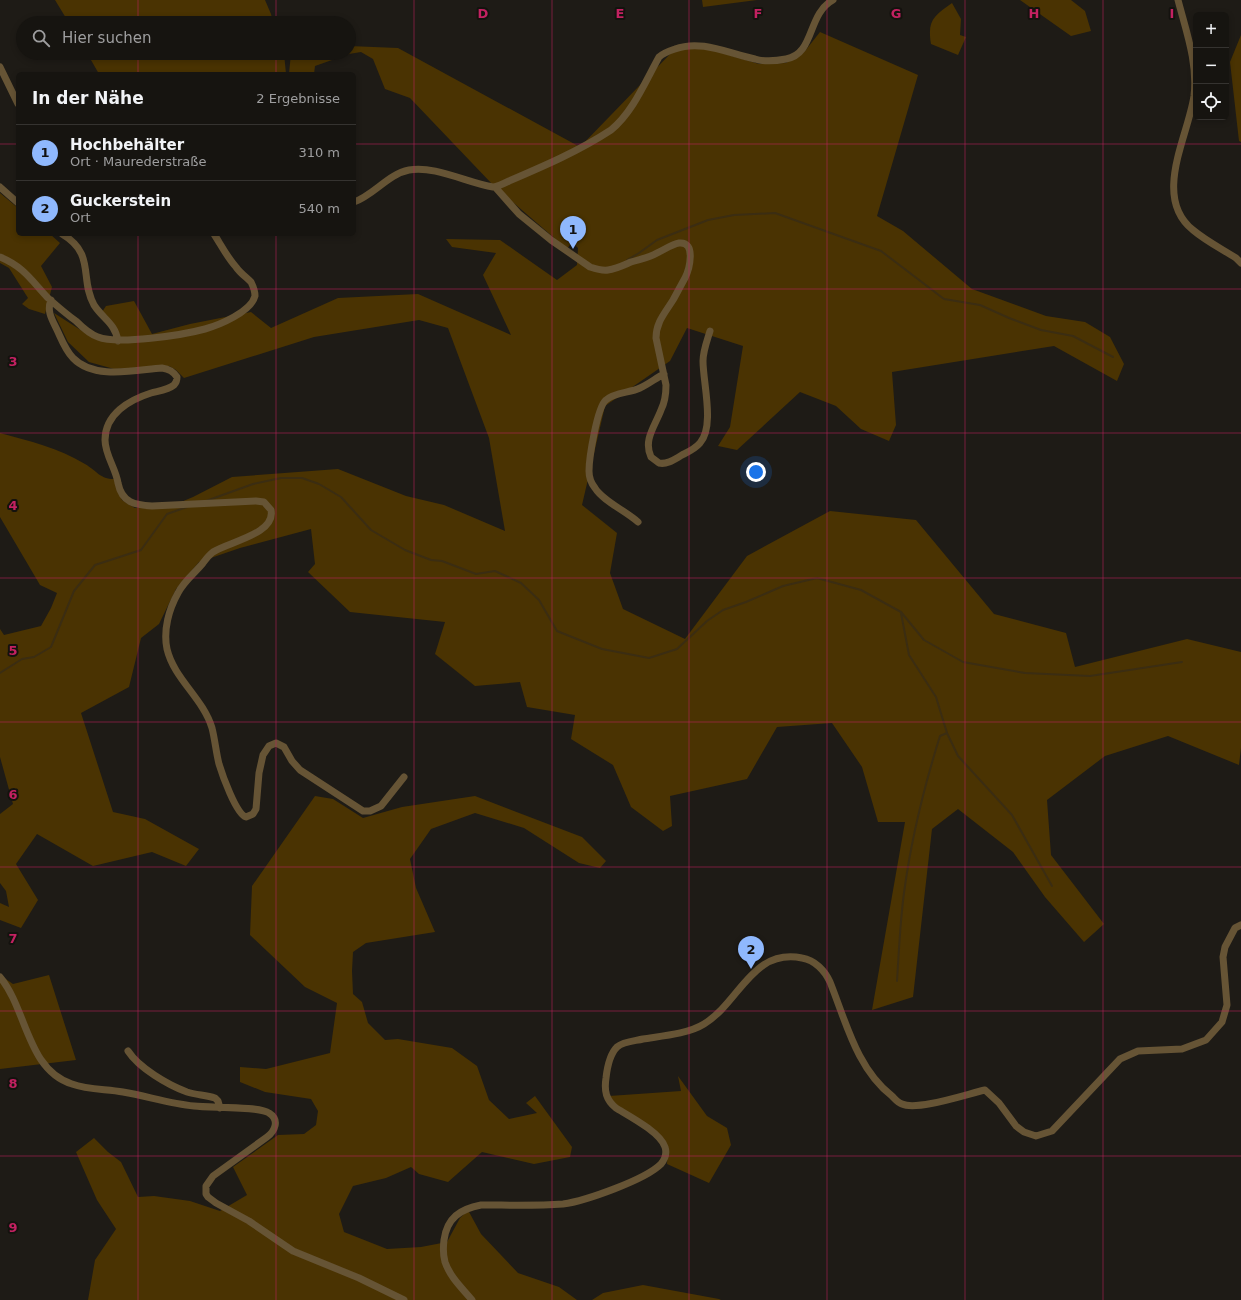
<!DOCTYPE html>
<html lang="de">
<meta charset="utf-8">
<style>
:root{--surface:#161410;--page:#1f1d19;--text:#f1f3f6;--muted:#9e9e9f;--line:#353330;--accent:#8fb8fd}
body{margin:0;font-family:"DejaVu Sans",sans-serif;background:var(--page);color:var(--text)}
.controls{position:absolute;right:12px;top:12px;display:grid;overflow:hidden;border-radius:6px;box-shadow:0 2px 6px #0003}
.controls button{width:36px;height:36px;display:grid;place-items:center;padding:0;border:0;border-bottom:1px solid var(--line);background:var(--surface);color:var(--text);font:20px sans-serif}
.you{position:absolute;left:756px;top:472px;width:14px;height:14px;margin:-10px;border:3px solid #fff;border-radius:50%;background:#1a73e8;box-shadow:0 0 0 6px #1a73e833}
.badge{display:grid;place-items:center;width:26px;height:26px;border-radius:50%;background:var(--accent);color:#111;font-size:13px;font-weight:700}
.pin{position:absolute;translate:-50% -33px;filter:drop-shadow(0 1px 2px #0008)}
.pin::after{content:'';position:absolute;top:21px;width:14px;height:12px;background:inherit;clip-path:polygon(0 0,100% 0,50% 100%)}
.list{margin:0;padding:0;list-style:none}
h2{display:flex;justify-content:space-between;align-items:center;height:52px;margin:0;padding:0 16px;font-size:17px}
h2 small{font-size:13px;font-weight:400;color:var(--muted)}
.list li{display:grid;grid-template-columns:26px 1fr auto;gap:12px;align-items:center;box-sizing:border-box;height:56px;padding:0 16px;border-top:1px solid var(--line)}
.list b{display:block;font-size:15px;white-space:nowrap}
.list p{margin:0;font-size:13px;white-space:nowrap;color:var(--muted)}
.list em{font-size:13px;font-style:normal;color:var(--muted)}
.icon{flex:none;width:22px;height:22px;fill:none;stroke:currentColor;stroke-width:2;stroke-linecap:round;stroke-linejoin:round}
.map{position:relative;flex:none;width:1241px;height:1300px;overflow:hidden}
.search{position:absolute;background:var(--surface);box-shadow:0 2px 6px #0003;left:16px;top:16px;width:340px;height:44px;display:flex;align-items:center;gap:10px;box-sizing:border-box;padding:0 14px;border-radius:22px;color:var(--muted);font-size:15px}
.panel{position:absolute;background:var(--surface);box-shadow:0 2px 6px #0003;left:16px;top:72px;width:340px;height:164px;border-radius:6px}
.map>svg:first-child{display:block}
</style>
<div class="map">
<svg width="1241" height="1300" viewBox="0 0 1241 1300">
<rect width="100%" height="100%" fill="#1e1b16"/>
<!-- green -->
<path fill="#4a3302" d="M 55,0 L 265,0 L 271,14 L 273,23 L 69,23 Z
M 702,0 L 757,0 L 703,7 Z
M 1020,0 L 1071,0 L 1085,11 L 1091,31 L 1071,36 Z
M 952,3 L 961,19 L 960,35 L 966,37 L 958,55 L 931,44 C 927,20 934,16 952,3 Z
M 820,32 L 918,75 L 877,216 L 903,231 L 972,289 L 1046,316 L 1085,322 L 1110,337 L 1124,364 L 1117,381 L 1054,346 L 892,372 L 896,425 L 889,441 L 861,429 L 836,406 L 800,392 L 737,450 L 718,446 L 730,427 L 743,346 L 687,328 L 670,361 L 605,406 L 582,505 L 617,533 L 610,573 L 623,609 L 685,639 L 747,556 L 830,511 L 916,520 L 994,614 L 1066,633 L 1075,667 L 1187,639 L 1241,652 L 1241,748 L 1239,765 L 1168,736 L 1105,756 L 1047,800 L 1051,855 L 1104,924 L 1084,942 L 1045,897 L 1013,852 L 958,809 L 932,829 L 913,997 L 872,1010 L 905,822 L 878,822 L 862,767 L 832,723 L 777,727 L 747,779 L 670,796 L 672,826 L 663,831 L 631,807 L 613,765 L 571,739 L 575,715 L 527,707 L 520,682 L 475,686 L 435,654 L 445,622 L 350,612 L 308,572 L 315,564 L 311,529 L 240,548 L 199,562 L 176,589 L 159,624 L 141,638 L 129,687 L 81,713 L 113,812 L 145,819 L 199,849 L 186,866 L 152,852 L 93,866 L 37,834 L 16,864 L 38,900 L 21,928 L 0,920 L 0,903 L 9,907 L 6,891 L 0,883 L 0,814 L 13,804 L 0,757 L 0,629 L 4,635 L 41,626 L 51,608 L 57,593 L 40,585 L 0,517 L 0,433 C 29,441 59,448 85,464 C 97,471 100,479 114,479 L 118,492 L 122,500 L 128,504 L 135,508 L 169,507 L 193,497 L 232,477 L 338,469 L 406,496 L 444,505 L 505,531 L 489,438 L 448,328 L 419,320 L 314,337 L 184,378 L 176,370 L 169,366 L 114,369 L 89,362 L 68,342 L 54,313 L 90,336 L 119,344 L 102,312 L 106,306 L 134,301 L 152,334 L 190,324 L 251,312 L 271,328 L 338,298 L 418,294 L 511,335 L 483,275 L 496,253 L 452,247 L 446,239 L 500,240 L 557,280 L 577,265 L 578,248 L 572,242 L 567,249 L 493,185 L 410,98 L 385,89 L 373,59 L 361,52 L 349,54 L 315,66 L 314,74 L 289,74 L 291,53 L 349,53 L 349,46 L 398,48 L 580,147 L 672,52 L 698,46 L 759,64 L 786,63 L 805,51 Z
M 1241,35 L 1241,142 L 1239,141 L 1230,62 Z
M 87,53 L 284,53 L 286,74 L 99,74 Z
M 0,193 L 18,208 L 18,234 L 50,234 L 60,243 L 41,266 L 52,287 L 45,314 L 29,309 L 22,304 L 28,298 L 9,268 L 0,263 Z
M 315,796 L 333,799 L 363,818 L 402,807 L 475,796 L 582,837 L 606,861 L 600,868 L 579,863 L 524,828 L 475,813 L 431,829 L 410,859 L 416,888 L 435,932 L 366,943 L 353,952 L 352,971 L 353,994 L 362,1002 L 368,1023 L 385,1040 L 398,1039 L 452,1048 L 477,1066 L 489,1100 L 509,1119 L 537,1113 L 526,1103 L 535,1096 L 572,1147 L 570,1157 L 534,1164 L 482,1152 L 448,1182 L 419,1174 L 411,1167 L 386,1178 L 353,1186 L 339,1214 L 344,1232 L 387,1249 L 421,1247 L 447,1242 L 460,1218 L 468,1210 L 481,1234 L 518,1273 L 559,1287 L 577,1300 L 88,1300 L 95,1260 L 116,1229 L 97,1200 L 76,1152 L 94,1138 L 108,1152 L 121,1162 L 138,1197 L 154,1196 L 190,1201 L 220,1211 L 247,1195 L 233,1167 L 278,1135 L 304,1134 L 316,1125 L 318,1111 L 311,1099 L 265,1092 L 240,1082 L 240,1067 L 266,1069 L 330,1053 L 337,1003 L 305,987 L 250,935 L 252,886 Z
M 0,975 L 13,984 L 49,975 L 76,1060 L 0,1069 Z
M 678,1076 L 707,1116 L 727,1128 L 731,1145 L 709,1183 L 667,1164 L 668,1146 L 612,1101 L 609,1096 L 681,1091 Z
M 643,1285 L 719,1299 L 721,1300 L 592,1300 L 603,1293 Z"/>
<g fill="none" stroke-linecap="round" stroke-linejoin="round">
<!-- stream -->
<path stroke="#3b2d12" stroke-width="2" d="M 627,260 L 639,253 L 657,240 L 708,220 L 734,215 L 775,213 L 881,251 L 944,299 L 980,305 L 1009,318 L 1041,330 L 1073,336 L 1113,357
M 206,501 L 253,484 L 281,478 L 302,478 L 319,484 L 341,497 L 371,530 L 405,550 L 431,560 L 442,561 L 476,574 L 495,571 L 521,583 L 539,600 L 557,631 L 602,649 L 649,658 L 677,649 L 707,621 L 723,610 L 746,602 L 783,586 L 817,578 L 861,590 L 901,612 L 924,640 L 963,662 L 1025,673 L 1090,676 L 1182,662
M 901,613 L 909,655 L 936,697 L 947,733 L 958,756 L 1012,815 L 1052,886
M 0,673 L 22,659 L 34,657 L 51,647 L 74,591 L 95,565 L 141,550 L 167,514 L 187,507
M 897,981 C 899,951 900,922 904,893 C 911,840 924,787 940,736 L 947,733"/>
<!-- street -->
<path stroke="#665435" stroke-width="7" d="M 1178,0 C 1186,31 1198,63 1194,96 C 1188,137 1152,197 1193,230 C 1206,241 1222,249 1236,258 L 1241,263
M 0,67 L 18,104
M 0,187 L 18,203
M 495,187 L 519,214 L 551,240 L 590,267 C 596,269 602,271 608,270 C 616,269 624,265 631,262 C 640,259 649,258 657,253 C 664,250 672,244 679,243 C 697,241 689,270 685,278 C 681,285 677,293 673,300 C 665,313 656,322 656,338 L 666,385 C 666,394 665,402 661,410 C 655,426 643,440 651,457 L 659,463 C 667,465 675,459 682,455 C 688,452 695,449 700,443 C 715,426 703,383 703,361 C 703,351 707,341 710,331
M 354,202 C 374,195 388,174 409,170 C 434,165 468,183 493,187 C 497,187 505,183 509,181 C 544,166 579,151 611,130 C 633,112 645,82 659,57 C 663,53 669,51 675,49 C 702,39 729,54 755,59 C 765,62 776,61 786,59 C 815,54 807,14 833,0
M 62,234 C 96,254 79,278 94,305 C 103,319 115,323 118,341
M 0,257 C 24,267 31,280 48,298 C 57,306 66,314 76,321 C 82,327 89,334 98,337 C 118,345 183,335 205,329 C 219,325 251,312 255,296 C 255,292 253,286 251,282 C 246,277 240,273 236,267 C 227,257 221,245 214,234
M 51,300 C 46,312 53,321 58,332 C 62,341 66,351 73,358 C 94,380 135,370 162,368 C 169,369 173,371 177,377 C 177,380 176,383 174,385 C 168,390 158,391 151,393 C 129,400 105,414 105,440 C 105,455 116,469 118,483 C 122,503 135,505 152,506 L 256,501 L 264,502 L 271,510 C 276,534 228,542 213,552 C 209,555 206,559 203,563 C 195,573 184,581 178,593 C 169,609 163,630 167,649 C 174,679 203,698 212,728 C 215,740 216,752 219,764 C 222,774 236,814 246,817 L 253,814 L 256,809 L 259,773 L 263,755 L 269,746 L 276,743 L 284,747 L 292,761 L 300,770 L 363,811 L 370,811 L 381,806 L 404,777
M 638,522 C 626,511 603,501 595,488 C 591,483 589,477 589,471 C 589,459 597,407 606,400 C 615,392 630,393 640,388 C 649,384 656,378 664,374
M 0,977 C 27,1009 27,1070 72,1084 C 88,1090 106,1089 123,1092 C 147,1096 170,1104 194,1106 C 210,1108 259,1106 269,1113 C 280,1120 275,1131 267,1137 L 213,1176 L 206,1186 L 206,1194 L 208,1197 L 216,1203 L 249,1221 L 293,1251 L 359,1278 L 404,1300
M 128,1051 C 139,1068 168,1085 187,1092 C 196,1095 206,1095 215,1098 L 218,1101 L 220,1108
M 472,1300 C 462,1288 450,1277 445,1262 C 443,1255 443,1248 444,1240 C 447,1218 460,1209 481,1205 C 508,1205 536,1206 563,1204 C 585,1201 645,1180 661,1164 C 665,1159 667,1153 665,1147 C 660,1132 629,1116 616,1108 C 606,1100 604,1091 606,1078 C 607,1069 610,1054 617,1047 C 624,1041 635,1041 643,1039 C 662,1036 688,1034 704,1024 C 740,1002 752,948 802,958 C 815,960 825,971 830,982 C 846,1022 857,1069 892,1096 C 895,1099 898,1103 902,1104 C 917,1111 967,1094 985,1090 L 999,1103 L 1016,1126 L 1024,1132 L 1036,1136 L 1052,1131 L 1120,1059 L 1138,1051 L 1182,1049 L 1206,1040 L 1222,1022 L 1227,1005 L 1223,957 L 1225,947 L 1235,928 L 1241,925"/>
</g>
<!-- grid -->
<path fill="none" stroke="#c32161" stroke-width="1" stroke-opacity="0.55" d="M 138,0 L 138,23M 276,0 L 276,23M 414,0 L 414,1300M 552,0 L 552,1300M 689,0 L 689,1300M 827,0 L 827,1300M 965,0 L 965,1300M 1103,0 L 1103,1300M 138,53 L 138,74M 276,53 L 276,74M 0,144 L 18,144M 354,144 L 1241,144M 138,234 L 138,1300M 276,234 L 276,1300M 0,289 L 1241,289M 0,433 L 1241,433M 0,578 L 1241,578M 0,722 L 1241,722M 0,867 L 1241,867M 0,1011 L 1241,1011M 0,1156 L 1241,1156"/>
<g font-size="13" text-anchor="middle" font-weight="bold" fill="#c32161" stroke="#14120e" stroke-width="4" stroke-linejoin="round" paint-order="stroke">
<text x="483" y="18">D</text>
<text x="620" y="18">E</text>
<text x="758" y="18">F</text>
<text x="896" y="18">G</text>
<text x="1034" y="18">H</text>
<text x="1172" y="18">I</text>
<text x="13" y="366">3</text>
<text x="13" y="510">4</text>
<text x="13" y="655">5</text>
<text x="13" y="799">6</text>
<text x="13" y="943">7</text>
<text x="13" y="1088">8</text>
<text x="13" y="1232">9</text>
</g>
</svg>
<div class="controls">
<button>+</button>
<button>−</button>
<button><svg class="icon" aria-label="locate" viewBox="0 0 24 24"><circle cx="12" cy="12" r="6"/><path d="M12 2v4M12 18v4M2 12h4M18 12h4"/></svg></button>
</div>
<div class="you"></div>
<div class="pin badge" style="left:573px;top:249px">1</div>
<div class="pin badge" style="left:751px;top:969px">2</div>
<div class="search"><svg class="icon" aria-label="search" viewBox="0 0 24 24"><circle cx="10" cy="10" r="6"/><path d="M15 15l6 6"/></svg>Hier suchen</div>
<section class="panel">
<h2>In der Nähe<small>2 Ergebnisse</small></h2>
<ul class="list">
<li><span class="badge">1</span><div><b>Hochbehälter</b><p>Ort · Maurederstraße</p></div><em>310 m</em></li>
<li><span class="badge">2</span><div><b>Guckerstein</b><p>Ort</p></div><em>540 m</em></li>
</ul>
</section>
</div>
